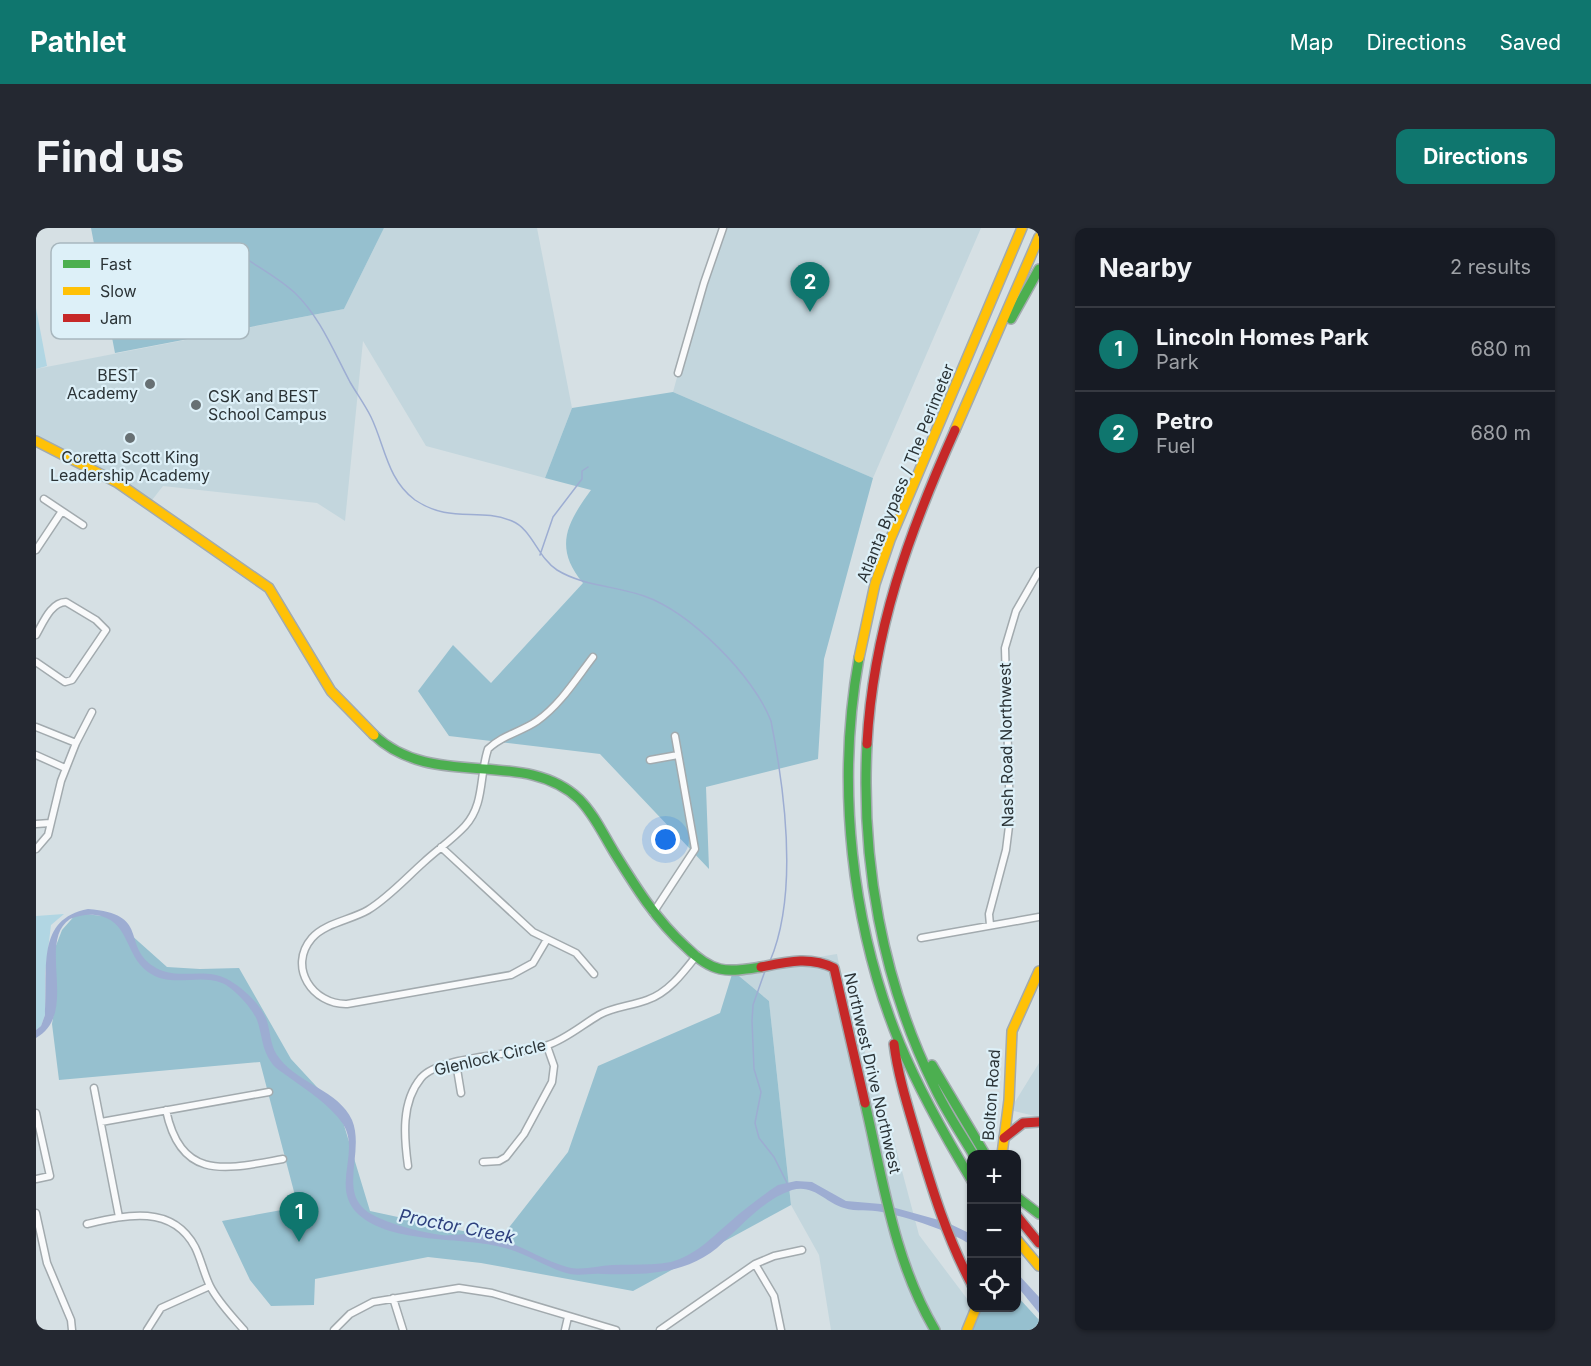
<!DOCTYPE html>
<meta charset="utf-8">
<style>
:root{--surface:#171b24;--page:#242831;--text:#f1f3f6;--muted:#9ea1a6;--line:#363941;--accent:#0f766e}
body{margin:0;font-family:Inter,sans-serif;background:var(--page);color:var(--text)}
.controls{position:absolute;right:18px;bottom:18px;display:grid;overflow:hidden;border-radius:12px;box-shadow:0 2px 4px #0004}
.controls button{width:54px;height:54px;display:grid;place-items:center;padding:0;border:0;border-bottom:2px solid var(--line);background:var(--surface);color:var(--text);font:30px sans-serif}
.you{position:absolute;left:630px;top:612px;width:21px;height:21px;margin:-15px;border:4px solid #fff;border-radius:50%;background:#1a73e8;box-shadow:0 0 0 9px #1a73e833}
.badge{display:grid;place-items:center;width:39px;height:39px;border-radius:50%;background:var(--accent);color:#fff;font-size:20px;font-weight:700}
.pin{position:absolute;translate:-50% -50px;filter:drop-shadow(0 2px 3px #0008)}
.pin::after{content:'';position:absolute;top:32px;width:21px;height:18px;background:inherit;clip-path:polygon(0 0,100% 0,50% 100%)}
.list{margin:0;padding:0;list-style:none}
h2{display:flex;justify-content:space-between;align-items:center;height:78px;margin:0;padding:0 24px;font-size:26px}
h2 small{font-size:20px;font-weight:400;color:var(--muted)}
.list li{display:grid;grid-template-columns:39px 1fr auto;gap:18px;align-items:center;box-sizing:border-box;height:84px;padding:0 24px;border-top:2px solid var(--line)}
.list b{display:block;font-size:22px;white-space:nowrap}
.list p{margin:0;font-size:20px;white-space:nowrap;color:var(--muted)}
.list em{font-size:20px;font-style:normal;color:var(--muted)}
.icon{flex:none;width:33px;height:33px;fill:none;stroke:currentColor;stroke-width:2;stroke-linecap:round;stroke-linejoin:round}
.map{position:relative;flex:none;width:1003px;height:1102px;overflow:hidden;border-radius:12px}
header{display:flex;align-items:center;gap:36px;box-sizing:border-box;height:84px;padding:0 30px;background:var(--accent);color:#fff}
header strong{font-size:28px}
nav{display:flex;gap:33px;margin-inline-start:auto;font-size:21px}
.intro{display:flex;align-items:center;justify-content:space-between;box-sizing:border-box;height:144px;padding:0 36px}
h1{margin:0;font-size:42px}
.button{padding:15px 27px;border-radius:12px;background:var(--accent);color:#fff;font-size:21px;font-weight:700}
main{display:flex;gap:36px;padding:0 36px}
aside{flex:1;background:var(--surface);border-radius:12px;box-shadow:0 2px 4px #0004}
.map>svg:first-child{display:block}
</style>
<header>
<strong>Pathlet</strong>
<nav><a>Map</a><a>Directions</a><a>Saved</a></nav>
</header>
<div class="intro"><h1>Find us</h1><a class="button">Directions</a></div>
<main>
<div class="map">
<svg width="1003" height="1102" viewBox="0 0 1003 1102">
<rect width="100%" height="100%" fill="#d6e0e4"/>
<!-- built -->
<path fill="#c3d6dd" d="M 348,0 L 501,0 L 536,180 L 509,250 L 390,218 L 327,113 L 309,293 L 281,275 L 127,258 L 113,276 L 0,213 L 0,141 L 308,81 Z
M 687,0 L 945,0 L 837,250 L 637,164 L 669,47 Z
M 801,726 L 809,767 L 852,890 L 883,1007 L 935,1076 L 932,1102 L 795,1102 L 783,1027 L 755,977 L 733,773 L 697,743 Z
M 1003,835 L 1003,889 L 974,882 Z"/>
<!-- green -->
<path fill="#b1d6e3" d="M 0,80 L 11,138 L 0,141 Z
M 28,686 L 15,697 L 9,746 L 9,787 L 5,798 L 0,802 L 0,688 Z"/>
<!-- forest -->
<path fill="#96c0cf" d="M 55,0 L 348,0 L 308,81 L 79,125 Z
M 637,164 L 837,250 L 788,431 L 782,531 L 670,559 L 673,641 L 564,526 L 413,508 L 382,463 L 417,417 L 455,455 L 547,355 C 518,320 530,296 555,262 L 509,250 L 536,180 Z
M 41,685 L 75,689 L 131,739 L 164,741 L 203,740 L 255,831 L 304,884 L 334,983 L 464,1011 L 532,924 L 562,838 L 684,785 L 697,743 L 733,773 L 755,977 L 597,1063 L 445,1035 L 392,1029 L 279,1051 L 278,1077 L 235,1078 L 214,1052 L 186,993 L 262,979 L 224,834 L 23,852 L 16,796 L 20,772 L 16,728 L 26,702 Z
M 981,1068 L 1003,1092 L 1003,1102 L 932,1102 L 942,1080 L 981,1080 Z"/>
<!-- water -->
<path fill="#9dadd2" d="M 52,681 C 115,686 85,716 117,738 C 140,754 167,738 191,751 C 206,759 226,777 231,793 C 235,806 234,820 244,831 C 262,855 303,863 316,892 C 328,921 306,958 326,979 C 338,993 387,1005 406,1007 C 418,1008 430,1005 442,1006 C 475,1010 501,1030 531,1039 C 546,1043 561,1038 576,1037 C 596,1036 615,1038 635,1034 C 660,1027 675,1010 694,994 C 706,983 720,973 733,963 L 742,957 L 760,953 L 776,954 L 810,973 L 845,976 L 910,994 L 935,1006 L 935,1017 C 915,1003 871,989 846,984 C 834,981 820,984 808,980 C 789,975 779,956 756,962 C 726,972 704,1000 681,1020 C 648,1047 607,1047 566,1046 C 555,1045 545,1048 534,1046 C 512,1041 492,1026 469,1020 C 428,1008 355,1017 322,986 C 294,959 325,925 307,896 C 294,877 272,863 254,850 C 248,845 239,841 235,834 C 226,822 226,806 221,792 C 216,780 198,760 186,755 C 162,745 136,761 112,744 C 88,727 94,691 59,687 C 51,686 41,688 34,691 C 0,714 44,785 0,810 L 0,802 L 5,798 L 9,787 C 12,739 0,691 52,681 Z
M 981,1045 L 1003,1069 L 1003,1085 L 981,1058 Z"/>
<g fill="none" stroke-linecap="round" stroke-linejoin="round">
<!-- stream -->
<path stroke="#9dadd2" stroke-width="1.5" d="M 203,26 C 222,39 243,50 259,65 C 284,89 298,124 314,154 C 321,166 329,177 335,189 C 349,218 351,251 379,272 C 415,296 442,279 476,293 C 496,301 502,330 521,342 C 547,358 580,358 608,368 C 654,384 718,448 735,493 C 749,564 763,665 734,733
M 504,327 L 517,289 L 546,251 L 546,243 L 552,239
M 729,743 L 717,777 L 716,793 L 718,841 L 725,864 L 719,895 L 723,910 L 738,929 L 751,955"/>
<!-- street casing -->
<g stroke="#a2aaae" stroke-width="9">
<path id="street" d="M 642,145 L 668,55 L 687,0
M 8,271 L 47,297
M 0,322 L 26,283
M 0,407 C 7,395 15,374 30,374 L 60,392 L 70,402 L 36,452 L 29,454 L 0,434
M 0,499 L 40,515 L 56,484
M 0,527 L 29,540
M 614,532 L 642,527
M 0,596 L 14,595
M 405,619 L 497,704 L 540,725 L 558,746
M 0,621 L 12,607 L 25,553 L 40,515
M 617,685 L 659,621 L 639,508
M 954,697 L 953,686 L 970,622 L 974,590 L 969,420 L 980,383 L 1003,343
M 885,710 L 1003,689
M 510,713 L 497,735 L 475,747 L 311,776 C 277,777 251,739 276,710 C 289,695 315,692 332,682 C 352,670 370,650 388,634 C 401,622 417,611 429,598 C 449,576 443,548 452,521 C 466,507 485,504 501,493 C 524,477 540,451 557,429
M 420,835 L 425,865
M 58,860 L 83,989
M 130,882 C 145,954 190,941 247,931
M 0,885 L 14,948 L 0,951
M 65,894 L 233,864
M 447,934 L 463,933 L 470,929 L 488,906 L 516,854 L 518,838 L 511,818
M 372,938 C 368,909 365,874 385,850 C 405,827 481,828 512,817 C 530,811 546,797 563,787 C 577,779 595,778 611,772 C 632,765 647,745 661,727
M 0,985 L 11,1035 L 35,1092 L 36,1102
M 51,996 C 90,987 136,976 159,1019 C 165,1031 168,1046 174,1058 C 182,1074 196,1088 208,1102
M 719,1036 L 738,1068 L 745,1102
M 357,1070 L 367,1102
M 111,1102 L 125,1080 L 174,1058
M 298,1102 L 314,1086 L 337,1074 L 423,1060 L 456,1065 L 580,1102
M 529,1102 L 532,1089
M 624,1102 L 719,1036 L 738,1028 L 766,1022"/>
</g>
<!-- fast casing -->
<g stroke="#a2aaae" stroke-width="12">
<path id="fast" d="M 975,91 L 1003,41
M 823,430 C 800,557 815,697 864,816 C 884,864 909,908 936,953
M 338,507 C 397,563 488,519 543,571 C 558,586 567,606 578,624 C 599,658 620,692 650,719 C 659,728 671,738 684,741 C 697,744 712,741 725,739
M 831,516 C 825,634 846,752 898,858 C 909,882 924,904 937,926
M 896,837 L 949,926
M 829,875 C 847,952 858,1033 899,1102
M 981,969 L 1003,986"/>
</g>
<!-- slow casing -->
<g stroke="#a2aaae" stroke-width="12">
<path id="slow" d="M 919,202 L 1003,9
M 0,213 L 82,255 L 233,360 L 295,463 L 338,507
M 823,430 L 839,356 L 854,312 L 986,0
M 966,926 L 973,872 L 976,803 L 1003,743
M 981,1012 L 1003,1038
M 931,1102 L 940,1080"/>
</g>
<!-- jam casing -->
<g stroke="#a2aaae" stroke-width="12">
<path id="jam" d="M 831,516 C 837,402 873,305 919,202
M 725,739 C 750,734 774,728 798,740 L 829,875
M 858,816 C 862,848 872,879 881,910 C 896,961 911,1010 936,1057
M 968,910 L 987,895 L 1003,894
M 981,988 L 1003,1015"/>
</g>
<!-- street -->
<use href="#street" stroke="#f9fafb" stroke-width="6"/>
<!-- fast -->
<use href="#fast" stroke="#4caf50" stroke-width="9"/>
<!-- slow -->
<use href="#slow" stroke="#ffc107" stroke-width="9"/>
<!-- jam -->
<use href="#jam" stroke="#c62828" stroke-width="9"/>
</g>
<!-- markers -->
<g fill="#677073" stroke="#ddf0f8" stroke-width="2">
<circle cx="114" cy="156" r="6"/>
<circle cx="160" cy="177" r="6"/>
<circle cx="94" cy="210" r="6"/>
</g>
<g text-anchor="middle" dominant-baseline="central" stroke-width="4.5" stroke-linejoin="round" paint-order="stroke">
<!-- poi labels -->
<g font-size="16" fill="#2b3336" stroke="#ddf0f8" text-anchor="end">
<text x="102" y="147">BEST<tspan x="102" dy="18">Academy</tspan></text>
<text x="172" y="168" text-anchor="start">CSK and BEST<tspan x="172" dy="18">School Campus</tspan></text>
<text x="94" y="229" text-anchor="middle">Coretta Scott King<tspan x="94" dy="18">Leadership Academy</tspan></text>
</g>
<!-- street labels -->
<g font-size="16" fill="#2b3336" stroke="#ddf0f8">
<text transform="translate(869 245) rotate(-68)">Atlanta Bypass / The Perimeter</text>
<text transform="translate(970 517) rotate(-91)">Nash Road Northwest</text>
<text transform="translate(454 829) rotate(-13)">Glenlock Circle</text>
<text transform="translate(837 845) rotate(77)">Northwest Drive Northwest</text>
<text transform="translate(955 867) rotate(-86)">Bolton Road</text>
</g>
<!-- water labels -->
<g font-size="18" font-style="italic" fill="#2e407e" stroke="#ddf0f8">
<text transform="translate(421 998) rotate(11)">Proctor Creek</text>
</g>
</g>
<!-- legend -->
<rect x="15" y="15" width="198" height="96" rx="9" fill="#ddf0f8" stroke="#a8b7be" stroke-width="1.5"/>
<rect x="27" y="32" width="27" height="8" fill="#4caf50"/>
<rect x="27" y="59" width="27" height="8" fill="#ffc107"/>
<rect x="27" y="86" width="27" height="8" fill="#c62828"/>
<g font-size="16" fill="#2b3336">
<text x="64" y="42">Fast</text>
<text x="64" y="69">Slow</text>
<text x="64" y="96">Jam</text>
</g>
</svg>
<div class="controls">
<button>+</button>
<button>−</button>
<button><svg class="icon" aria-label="locate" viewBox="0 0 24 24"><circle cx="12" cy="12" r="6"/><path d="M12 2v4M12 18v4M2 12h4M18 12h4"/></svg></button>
</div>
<div class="you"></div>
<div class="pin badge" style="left:263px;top:1014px">1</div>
<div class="pin badge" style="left:774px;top:84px">2</div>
</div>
<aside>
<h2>Nearby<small>2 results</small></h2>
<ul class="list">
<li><span class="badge">1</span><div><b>Lincoln Homes Park</b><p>Park</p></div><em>680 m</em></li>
<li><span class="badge">2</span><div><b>Petro</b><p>Fuel</p></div><em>680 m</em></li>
</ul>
</aside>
</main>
